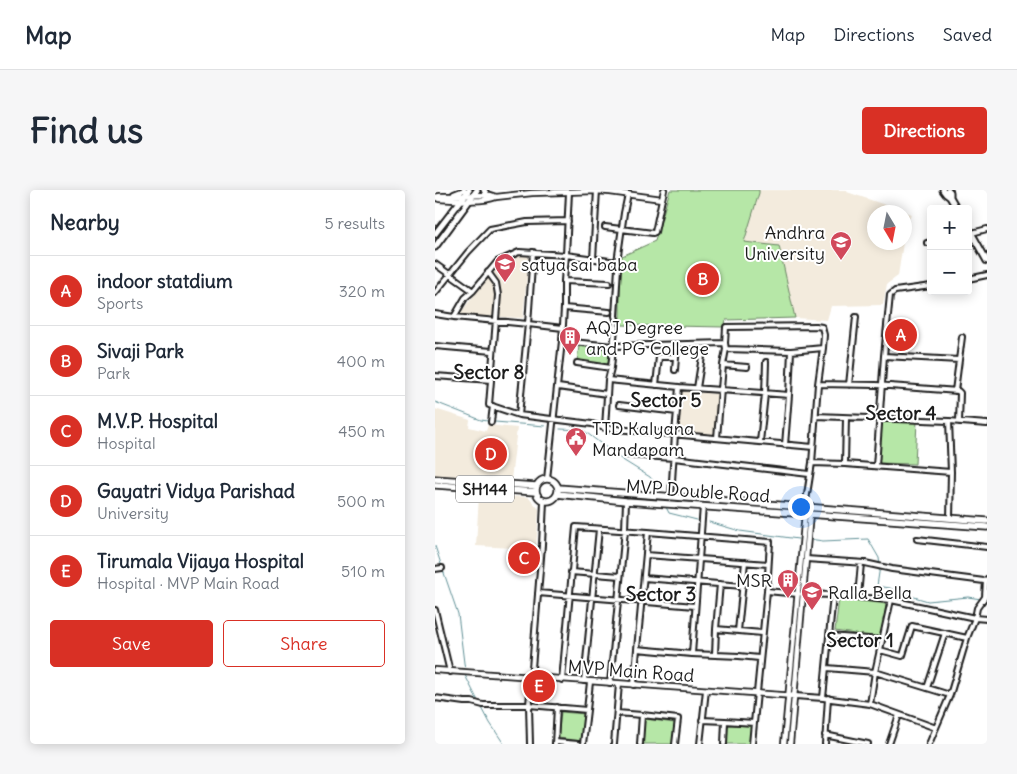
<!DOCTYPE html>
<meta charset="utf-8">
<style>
:root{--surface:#fff;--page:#f6f6f7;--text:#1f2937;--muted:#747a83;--line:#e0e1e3;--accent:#d93025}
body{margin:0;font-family:Delius,sans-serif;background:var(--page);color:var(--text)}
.controls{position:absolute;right:15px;top:15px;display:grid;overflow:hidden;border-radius:5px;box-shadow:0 2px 12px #0003}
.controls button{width:45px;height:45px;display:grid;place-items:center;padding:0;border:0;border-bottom:1px solid var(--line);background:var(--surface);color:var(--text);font:25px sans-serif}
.compass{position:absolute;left:432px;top:15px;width:45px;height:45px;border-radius:50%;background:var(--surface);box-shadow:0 2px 12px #0003;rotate:170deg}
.you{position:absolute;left:365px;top:316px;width:18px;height:18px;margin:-12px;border:4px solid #fff;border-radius:50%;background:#1a73e8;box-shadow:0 0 0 8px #1a73e833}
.badge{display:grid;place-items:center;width:32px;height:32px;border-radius:50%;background:var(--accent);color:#fff;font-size:16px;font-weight:700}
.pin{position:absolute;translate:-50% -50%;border:2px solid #fff;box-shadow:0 1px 5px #0006}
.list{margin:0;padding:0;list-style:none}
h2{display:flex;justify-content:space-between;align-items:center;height:65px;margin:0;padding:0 20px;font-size:21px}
h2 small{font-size:16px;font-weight:400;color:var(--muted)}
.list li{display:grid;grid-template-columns:32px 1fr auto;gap:15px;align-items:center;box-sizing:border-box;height:70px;padding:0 20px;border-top:1px solid var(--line)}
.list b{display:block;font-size:19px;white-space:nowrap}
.list p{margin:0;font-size:16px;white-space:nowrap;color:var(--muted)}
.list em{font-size:16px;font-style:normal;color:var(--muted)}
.actions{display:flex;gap:10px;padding:15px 20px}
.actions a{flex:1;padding:11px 0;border:1px solid var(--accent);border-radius:5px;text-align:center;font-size:18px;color:var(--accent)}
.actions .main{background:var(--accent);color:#fff}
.map{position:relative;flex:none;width:552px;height:554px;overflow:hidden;border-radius:5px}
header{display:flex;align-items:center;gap:30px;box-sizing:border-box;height:70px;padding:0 25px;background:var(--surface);border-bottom:1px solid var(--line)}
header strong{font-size:24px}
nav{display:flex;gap:28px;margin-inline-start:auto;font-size:18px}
.intro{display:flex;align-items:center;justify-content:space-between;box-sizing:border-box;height:120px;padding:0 30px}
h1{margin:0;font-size:35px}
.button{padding:12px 22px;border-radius:5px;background:var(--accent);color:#fff;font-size:18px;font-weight:700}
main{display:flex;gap:30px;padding:0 30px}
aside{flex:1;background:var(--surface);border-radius:5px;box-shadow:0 2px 12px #0003}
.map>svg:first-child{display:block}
</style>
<header>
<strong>Map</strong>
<nav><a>Map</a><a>Directions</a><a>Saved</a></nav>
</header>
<div class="intro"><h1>Find us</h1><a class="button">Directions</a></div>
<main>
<aside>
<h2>Nearby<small>5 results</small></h2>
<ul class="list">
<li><span class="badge">A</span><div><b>indoor statdium</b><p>Sports</p></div><em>320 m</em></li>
<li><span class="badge">B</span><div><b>Sivaji Park</b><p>Park</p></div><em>400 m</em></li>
<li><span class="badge">C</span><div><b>M.V.P. Hospital</b><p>Hospital</p></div><em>450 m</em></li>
<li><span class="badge">D</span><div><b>Gayatri Vidya Parishad</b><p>University</p></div><em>500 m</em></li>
<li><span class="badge">E</span><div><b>Tirumala Vijaya Hospital</b><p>Hospital · MVP Main Road</p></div><em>510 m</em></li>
</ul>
<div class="actions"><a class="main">Save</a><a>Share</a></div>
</aside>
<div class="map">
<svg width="552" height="554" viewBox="0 0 552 554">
<rect width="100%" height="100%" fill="#fff"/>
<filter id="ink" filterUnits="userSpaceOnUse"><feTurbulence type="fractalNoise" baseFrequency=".02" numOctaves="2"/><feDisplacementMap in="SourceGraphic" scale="10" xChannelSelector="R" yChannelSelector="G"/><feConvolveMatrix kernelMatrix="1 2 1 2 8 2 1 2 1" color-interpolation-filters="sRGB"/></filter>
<g filter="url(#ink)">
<!-- built -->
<path fill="#f3ebdd" d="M 324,0 L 413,0 L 412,2 L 477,24 L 471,33 L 470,42 L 470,22 L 440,22 L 440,52 L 468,53 L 463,86 L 452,94 L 448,115 L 396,116 L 392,130 L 360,128 L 344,56 L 309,52 L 324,4 Z
M 82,65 L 94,65 L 88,128 L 24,125 L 58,80 Z
M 245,201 L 284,204 L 280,245 L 242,242 Z
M 0,219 L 35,230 L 34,237 L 51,241 L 53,235 L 82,238 L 76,290 L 47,287 L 0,285 Z
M 44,305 L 93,307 L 104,319 L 101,359 L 85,358 L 102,360 L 100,378 L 76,376 L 78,358 L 41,356 Z"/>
<!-- park -->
<path fill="#b6e7a7" stroke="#698262" d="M 235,0 L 324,0 L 324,3 L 309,52 L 344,56 L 360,128 L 291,130 L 289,137 L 185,135 L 185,67 L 220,51 Z
M 144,156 L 174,157 L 173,176 L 142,171 Z
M 444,230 L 482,231 L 480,274 L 443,273 Z
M 404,408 L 451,414 L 446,448 L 400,441 Z
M 126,522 L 150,524 L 147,551 L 123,548 Z
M 210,529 L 240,533 L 238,554 L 207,554 Z
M 293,535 L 317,536 L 316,554 L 292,554 Z"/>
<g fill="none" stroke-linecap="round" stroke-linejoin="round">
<!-- stream -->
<path stroke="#609096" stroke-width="1" d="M 0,212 L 46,230 L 60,232 L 110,236
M 125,239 L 148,240 L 186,269 L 215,287 L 224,299
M 231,317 L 234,323 L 262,330
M 274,332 L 305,341 L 363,349
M 374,349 L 388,351 L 433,349 L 444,368 L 445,376 L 442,396 L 455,398 L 462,402 L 493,411 L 533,407 L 546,409
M 0,356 L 7,377
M 8,380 L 23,424 L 30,481
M 30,485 L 44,513
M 46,516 L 55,533 L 69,554"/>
<!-- minor casing -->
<g stroke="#1c1c1c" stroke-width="8">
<path id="minor" d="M 170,37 L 218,43 L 220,42 L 227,9
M 533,44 L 552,39
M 492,53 L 496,52
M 158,69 L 162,0
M 0,74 L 38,101
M 53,82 L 61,93 L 63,105 L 54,215 L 84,225 L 157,234 L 170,238
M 533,89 L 552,85
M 129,91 L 174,93
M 0,103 L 33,62 L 55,39 L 92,32 L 133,31
M 129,118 L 174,122
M 0,124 L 19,127 L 93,134 L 98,62
M 19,127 L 30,108 L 38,101 L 62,72 L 84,62 L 131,65 L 182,72
M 127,151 L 178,156 L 290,153 L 291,159 L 356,161 L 388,158
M 290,153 L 291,137 L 381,136 L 387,137 L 389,145 L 388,158 L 383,194 L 377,273 L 370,317
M 0,156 L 57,161
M 449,166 L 524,170
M 142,173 L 176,178
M 288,175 L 312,177
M 240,180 L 242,155
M 0,186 L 56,190
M 173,190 L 176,178 L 181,129 L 180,126 L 183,78 L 182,72 L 189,23 L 193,4
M 383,194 L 441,195 L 523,201 L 525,203 L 524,232
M 221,195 L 224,167 L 241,167
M 414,195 L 421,127
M 123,197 L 172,204
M 244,197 L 354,205 L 350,255
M 262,198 L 269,154
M 520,201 L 524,170 L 527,147
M 354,205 L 356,161
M 184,215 L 242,222
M 84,225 L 93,134 L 128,138
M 381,226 L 514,231 L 552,234
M 514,231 L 516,282 L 515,328
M 56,232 L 58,216
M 282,248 L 288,175 L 291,159
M 325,252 L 330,204 L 331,172
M 193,265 L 239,268 L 374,284
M 377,273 L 410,274 L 411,228
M 410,274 L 516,282
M 441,276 L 449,166 L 455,105 L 460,101 L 496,96
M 112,289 L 127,151 L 129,118 L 129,91 L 131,65 L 134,2
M 236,307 L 240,244 L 244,197 L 173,190 L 170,238 L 378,257
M 109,311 L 107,355 L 94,515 L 152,520 L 155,492
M 482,349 L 552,357
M 211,365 L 333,374
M 371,369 L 430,373 L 457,379 L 549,391 L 551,390 L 552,389
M 0,379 L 7,378
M 136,382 L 185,386
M 209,388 L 308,396
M 332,401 L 363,404
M 103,403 L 260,416
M 367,404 L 398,405 L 456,410 L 540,428 L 552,429
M 423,407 L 426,373
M 0,420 L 15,482
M 281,439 L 327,443
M 303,441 L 310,372
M 394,446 L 447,450
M 445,460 L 467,466 L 468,465 L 477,436 L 532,448
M 257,464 L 268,316
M 280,465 L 281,439 L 285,394
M 392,478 L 440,482 L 515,505
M 127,490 L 141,337 L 213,342
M 149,491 L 164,339
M 175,493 L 190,340 L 191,311
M 199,495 L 202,459
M 492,498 L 510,443
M 360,506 L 388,508 L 435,514 L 440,482 L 456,410
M 0,508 L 29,512 L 37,512 L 48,515 L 94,515 L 95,554
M 388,508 L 398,405
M 435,514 L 501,538
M 182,523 L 207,525 L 205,554
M 207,525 L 243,529 L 240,554
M 267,530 L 290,531
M 390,545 L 433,554
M 120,552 L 143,554
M 120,554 L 122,517
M 148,554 L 152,520
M 179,554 L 184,494
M 265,554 L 271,500
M 289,554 L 290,531 L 319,533 L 332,401 L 335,352 L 213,342 L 202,459 L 257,464 L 304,466 L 324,468
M 317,554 L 319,533
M 390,554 L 393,508
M 454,554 L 464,525
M 494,554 L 515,505 L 532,448 L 540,428 L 542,418 L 550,407 L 551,390"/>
</g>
<!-- tertiary casing -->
<g stroke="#1c1c1c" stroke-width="8">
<path id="tertiary" d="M 19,4 L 29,0
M 0,7 L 4,9 C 21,10 46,13 61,7 L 97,3 L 161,1 L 175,2 L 227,9 L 229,0
M 0,7 L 5,6 L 55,5 L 61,7
M 0,480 L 360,506
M 349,554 L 370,323
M 355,554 L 375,323"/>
</g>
<!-- secondary casing -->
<g stroke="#1c1c1c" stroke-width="9">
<path id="secondary" d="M 49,0 L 52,5
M 508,0 L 511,4 L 515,7
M 513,0 L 515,2 L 515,7 L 522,19
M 533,37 L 552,71
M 0,44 L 34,0
M 0,57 L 42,0"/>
</g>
<!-- primary casing -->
<g stroke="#1c1c1c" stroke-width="9">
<path id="primary" d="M101 300a11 11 0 1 1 22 0a11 11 0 1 1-22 0Z
M 0,289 L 101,296
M 0,295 L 101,302
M 123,298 L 552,331
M 122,304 L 191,311 L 552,337"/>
</g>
<!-- minor -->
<use href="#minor" stroke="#fff" stroke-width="4"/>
<!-- tertiary -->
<use href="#tertiary" stroke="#fff" stroke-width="4.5"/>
<!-- secondary -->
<use href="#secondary" stroke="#fff" stroke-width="5"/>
<!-- primary -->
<use href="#primary" stroke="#fff" stroke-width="5.5"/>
</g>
</g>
<!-- icons -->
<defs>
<g id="university-pin" transform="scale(1.125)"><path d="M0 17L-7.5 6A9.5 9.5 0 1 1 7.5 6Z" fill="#d1495b" stroke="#fff"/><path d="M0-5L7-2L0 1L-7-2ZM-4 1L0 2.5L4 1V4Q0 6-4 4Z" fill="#fff"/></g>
<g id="school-pin" transform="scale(1.125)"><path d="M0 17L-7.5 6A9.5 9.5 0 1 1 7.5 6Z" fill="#d1495b" stroke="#fff"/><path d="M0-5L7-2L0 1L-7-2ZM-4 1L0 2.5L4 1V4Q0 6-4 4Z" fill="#fff"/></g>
<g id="building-pin" transform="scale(1.125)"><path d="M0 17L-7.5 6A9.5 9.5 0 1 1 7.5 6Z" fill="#d1495b" stroke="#fff"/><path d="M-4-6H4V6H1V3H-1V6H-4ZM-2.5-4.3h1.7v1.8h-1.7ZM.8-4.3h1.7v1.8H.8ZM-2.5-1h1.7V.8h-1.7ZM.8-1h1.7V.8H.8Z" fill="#fff"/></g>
<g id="civic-pin" transform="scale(1.125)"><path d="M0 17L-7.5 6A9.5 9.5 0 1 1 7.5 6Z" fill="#d1495b" stroke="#fff"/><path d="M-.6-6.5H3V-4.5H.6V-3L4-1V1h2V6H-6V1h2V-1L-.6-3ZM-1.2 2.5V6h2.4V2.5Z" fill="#fff"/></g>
</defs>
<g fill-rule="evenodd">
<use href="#university-pin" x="406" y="52"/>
<use href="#school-pin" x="70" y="74"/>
<use href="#building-pin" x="135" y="147"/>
<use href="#civic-pin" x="141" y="248"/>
<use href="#building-pin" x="353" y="390"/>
<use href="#school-pin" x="377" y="402"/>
</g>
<g text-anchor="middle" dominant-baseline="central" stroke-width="4" stroke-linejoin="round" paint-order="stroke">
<!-- shield labels -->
<rect fill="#fff" stroke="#606060" stroke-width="1" x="21" y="285.5" width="58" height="27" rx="4"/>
<g font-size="16" font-weight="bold" fill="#1c1c1c">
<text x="50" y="299">SH144</text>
</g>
<!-- poi labels -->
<g font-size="18" fill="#1c1c1c" stroke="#fff" text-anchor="start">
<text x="390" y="42" text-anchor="end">Andhra<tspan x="390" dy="21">University</tspan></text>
<text x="86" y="74">satya sai baba</text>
<text x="151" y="137">AQJ Degree<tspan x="151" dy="21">and PG College</tspan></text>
<text x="157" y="238">TTD Kalyana<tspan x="157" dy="21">Mandapam</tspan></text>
<text x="337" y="390" text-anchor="end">MSR</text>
<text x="393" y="402">Ralla Bella</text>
</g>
<!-- street labels -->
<g font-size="18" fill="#1c1c1c" stroke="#fff">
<text transform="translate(263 301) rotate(4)">MVP Double Road</text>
<text transform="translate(196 481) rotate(4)">MVP Main Road</text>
</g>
<!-- neighbourhood labels -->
<g font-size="19" font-weight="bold" fill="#1c1c1c" stroke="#fff">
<text x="54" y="182">Sector 8</text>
<text x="231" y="210">Sector 5</text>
<text x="466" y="223">Sector 4</text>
<text x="226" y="404">Sector 3</text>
<text x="425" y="450">Sector 1</text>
</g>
</g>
</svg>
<div class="controls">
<button>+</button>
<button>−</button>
</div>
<svg class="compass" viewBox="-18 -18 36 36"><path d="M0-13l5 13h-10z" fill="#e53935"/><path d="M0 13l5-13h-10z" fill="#747a83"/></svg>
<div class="you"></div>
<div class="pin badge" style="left:466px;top:145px">A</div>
<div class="pin badge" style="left:268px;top:89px">B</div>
<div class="pin badge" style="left:89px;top:368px">C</div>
<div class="pin badge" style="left:56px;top:264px">D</div>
<div class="pin badge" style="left:104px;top:496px">E</div>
</div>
</main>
